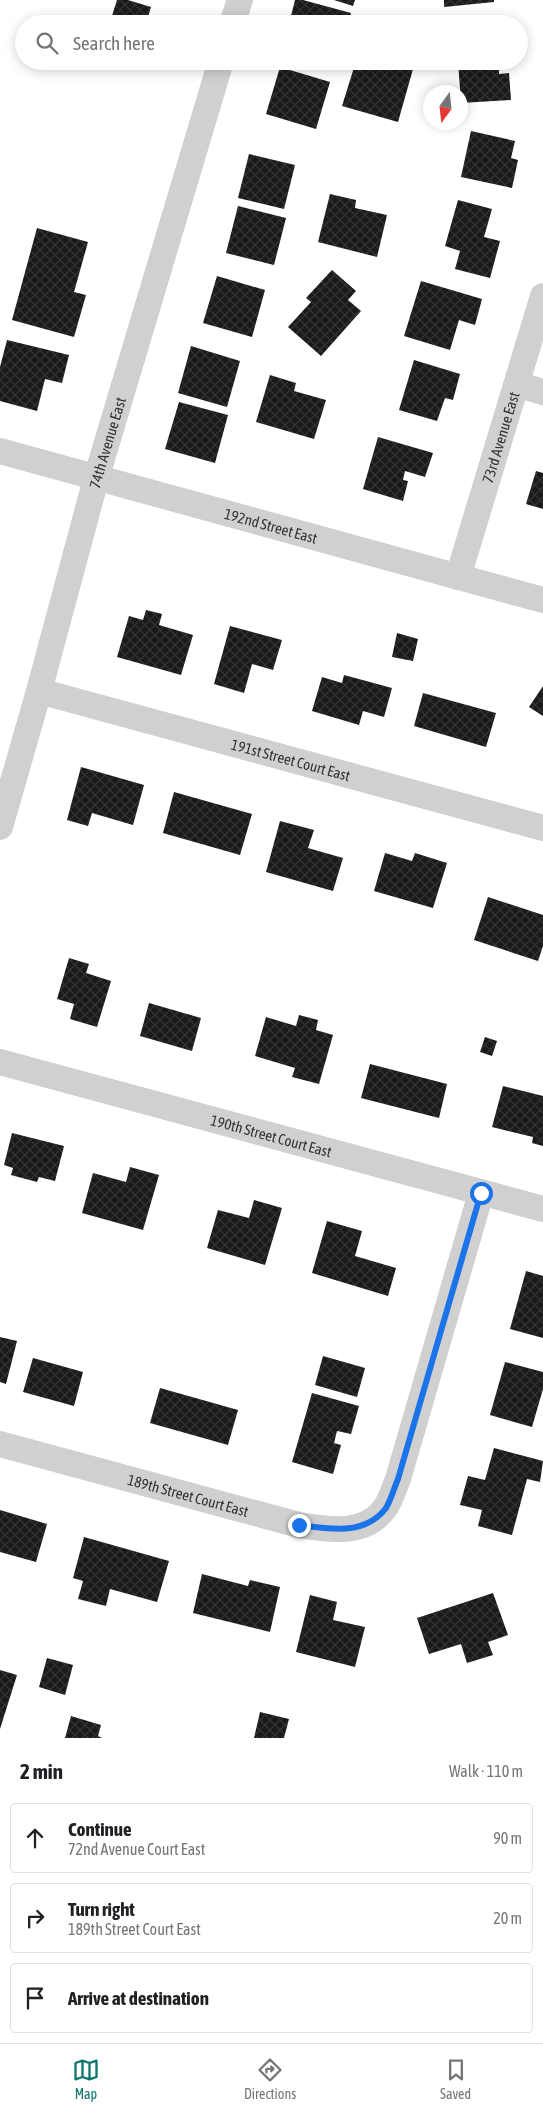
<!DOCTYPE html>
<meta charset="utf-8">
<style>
:root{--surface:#fff;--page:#f2f2f2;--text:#202124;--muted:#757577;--line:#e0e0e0;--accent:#0f766e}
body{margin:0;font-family:"Asap Condensed",sans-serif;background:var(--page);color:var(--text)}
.compass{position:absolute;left:423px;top:85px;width:45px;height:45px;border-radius:50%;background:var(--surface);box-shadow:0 2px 12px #0003;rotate:195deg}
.stop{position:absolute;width:15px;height:15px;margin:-11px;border:4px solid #1a73e8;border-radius:50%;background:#fff}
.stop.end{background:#1a73e8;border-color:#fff;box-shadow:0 1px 5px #0008}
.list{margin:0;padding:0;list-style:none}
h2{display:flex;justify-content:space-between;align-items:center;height:65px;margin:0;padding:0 20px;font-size:21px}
h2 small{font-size:16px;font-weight:400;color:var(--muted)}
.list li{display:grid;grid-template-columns:32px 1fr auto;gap:15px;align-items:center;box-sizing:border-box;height:70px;margin:0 10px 10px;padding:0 10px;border:1px solid var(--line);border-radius:5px}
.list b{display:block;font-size:19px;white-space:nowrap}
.list p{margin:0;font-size:16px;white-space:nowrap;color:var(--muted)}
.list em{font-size:16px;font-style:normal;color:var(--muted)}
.icon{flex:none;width:28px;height:28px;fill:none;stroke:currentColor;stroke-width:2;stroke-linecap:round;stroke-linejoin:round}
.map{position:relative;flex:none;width:543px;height:1738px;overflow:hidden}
.search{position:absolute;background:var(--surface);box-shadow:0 2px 12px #0003;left:15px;right:15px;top:15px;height:55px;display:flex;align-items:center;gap:12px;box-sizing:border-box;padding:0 18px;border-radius:28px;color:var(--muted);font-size:19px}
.sheet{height:305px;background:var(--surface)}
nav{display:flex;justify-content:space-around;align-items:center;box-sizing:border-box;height:70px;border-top:1px solid var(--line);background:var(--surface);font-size:14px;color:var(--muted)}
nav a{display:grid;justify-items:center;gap:2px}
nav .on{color:var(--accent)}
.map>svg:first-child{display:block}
</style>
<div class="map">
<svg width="543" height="1738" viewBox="0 0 543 1738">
<defs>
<pattern id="building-cross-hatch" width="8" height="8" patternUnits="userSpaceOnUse" patternTransform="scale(1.25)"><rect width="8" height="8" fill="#1a1a1a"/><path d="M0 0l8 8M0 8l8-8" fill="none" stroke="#333"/></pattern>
</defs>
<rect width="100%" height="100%" fill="#fff"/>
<!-- building -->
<path fill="url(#building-cross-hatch)" d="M 117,0 L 128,0 L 151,7 L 146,24 L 128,24 L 111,19 Z
M 295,0 L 303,0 L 351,13 L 348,24 L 289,24 Z
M 334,0 L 355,0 L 353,6 Z
M 444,0 L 494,0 L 494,2 L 444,7 Z
M 356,61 L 387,69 L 389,61 L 415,62 L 398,122 L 342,106 Z
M 458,61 L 499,61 L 499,74 L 509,73 L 511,100 L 461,103 Z
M 280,67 L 330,82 L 316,129 L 266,114 Z
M 471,131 L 515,141 L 511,158 L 518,160 L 512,188 L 461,177 Z
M 249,154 L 295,165 L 284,209 L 238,198 Z
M 330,194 L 356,200 L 355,208 L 387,215 L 377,257 L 318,242 Z
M 458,200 L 492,209 L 484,237 L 500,241 L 490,278 L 455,269 L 460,251 L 445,246 Z
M 238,206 L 286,218 L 274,265 L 226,253 Z
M 37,228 L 88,242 L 74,292 L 86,295 L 74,337 L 12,320 Z
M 332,270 L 356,291 L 348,300 L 361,311 L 321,356 L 288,327 L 311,302 L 306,298 Z
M 217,276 L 265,290 L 252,337 L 203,323 Z
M 421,281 L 482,299 L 475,325 L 459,320 L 450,350 L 404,336 Z
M 7,340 L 69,355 L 62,383 L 45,379 L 37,411 L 0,401 L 0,367 Z
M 191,346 L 240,361 L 227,407 L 178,393 Z
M 414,360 L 460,374 L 453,400 L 445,398 L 437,421 L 399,410 Z
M 270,375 L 296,383 L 294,391 L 326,400 L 314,439 L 256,422 Z
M 179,402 L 228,415 L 215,463 L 165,449 Z
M 378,437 L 433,453 L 425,477 L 405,471 L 403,480 L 408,481 L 403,501 L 363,489 Z
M 536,471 L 543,473 L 543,509 L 526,504 Z
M 146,610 L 162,614 L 159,625 L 193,635 L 181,675 L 117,657 L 129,616 L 143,620 Z
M 230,626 L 282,640 L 273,670 L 252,664 L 244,693 L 214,684 Z
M 397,633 L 418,639 L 413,661 L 392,657 Z
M 344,675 L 392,688 L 384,717 L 363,711 L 359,725 L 312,711 L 322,677 L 342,683 Z
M 543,686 L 543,716 L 529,707 Z
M 423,693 L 496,713 L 486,747 L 414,726 Z
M 81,767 L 144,785 L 133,825 L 92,813 L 88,826 L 67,820 Z
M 174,792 L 252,814 L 240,855 L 163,833 Z
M 280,821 L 314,830 L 308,848 L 343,858 L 333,891 L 266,872 Z
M 385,853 L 412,861 L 415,853 L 447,863 L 433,908 L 374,891 Z
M 488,897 L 543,915 L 543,946 L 538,961 L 474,940 Z
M 69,958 L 89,964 L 86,973 L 111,981 L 97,1027 L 70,1019 L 74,1004 L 57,999 Z
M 149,1003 L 201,1018 L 192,1051 L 140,1036 Z
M 299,1015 L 318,1020 L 316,1030 L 333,1035 L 319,1084 L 292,1077 L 295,1068 L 255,1056 L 266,1017 L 296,1026 Z
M 485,1037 L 497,1041 L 492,1056 L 480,1052 Z
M 370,1064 L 447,1084 L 439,1118 L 361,1098 Z
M 503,1086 L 543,1096 L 543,1146 L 532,1143 L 533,1137 L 492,1127 Z
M 12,1133 L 64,1146 L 55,1181 L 39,1177 L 37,1182 L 11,1175 L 13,1168 L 4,1165 Z
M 130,1167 L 159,1175 L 143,1230 L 82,1213 L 93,1173 L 126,1182 Z
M 254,1200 L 282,1208 L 265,1265 L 207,1248 L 218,1210 L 249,1218 Z
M 327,1221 L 362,1231 L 355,1256 L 396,1268 L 388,1296 L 312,1273 Z
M 526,1271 L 543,1276 L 543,1338 L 510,1329 Z
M 0,1337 L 17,1341 L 6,1384 L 0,1382 Z
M 323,1356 L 365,1368 L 357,1397 L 315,1385 Z
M 33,1358 L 83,1372 L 74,1406 L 23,1392 Z
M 505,1362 L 543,1372 L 543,1389 L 532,1427 L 490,1415 Z
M 160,1388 L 238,1410 L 228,1445 L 150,1423 Z
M 312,1393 L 359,1406 L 351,1434 L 337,1431 L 334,1443 L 341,1445 L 333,1474 L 292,1462 Z
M 494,1448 L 543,1461 L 540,1482 L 527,1479 L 512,1535 L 478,1526 L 482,1510 L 460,1505 L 468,1476 L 485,1480 Z
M 0,1510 L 47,1524 L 36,1562 L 0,1552 Z
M 84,1537 L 169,1561 L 157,1602 L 110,1589 L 106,1606 L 78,1599 L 83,1581 L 73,1578 Z
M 202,1574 L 248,1586 L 250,1580 L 280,1587 L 270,1632 L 193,1613 Z
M 493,1593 L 508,1635 L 488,1642 L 493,1655 L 467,1663 L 461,1644 L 429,1654 L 417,1618 Z
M 310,1595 L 337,1602 L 333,1620 L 365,1627 L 355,1667 L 296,1652 Z
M 47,1658 L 73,1665 L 65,1695 L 39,1687 Z
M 0,1670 L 17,1675 L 0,1729 Z
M 260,1712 L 289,1719 L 284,1738 L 254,1738 Z
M 71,1716 L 101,1725 L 98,1736 L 102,1738 L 65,1738 Z"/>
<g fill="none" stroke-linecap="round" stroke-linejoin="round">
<!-- minor -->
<g stroke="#d0d0d0" stroke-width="26">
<path d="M 232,24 L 240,0"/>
<path d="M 517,384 L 543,392"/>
<path id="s1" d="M 0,451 L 543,600"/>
<path id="s2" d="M 458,577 L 543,296"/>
<path id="s3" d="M 39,691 L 543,828"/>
<path id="s4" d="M 0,827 L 39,691 L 96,479 L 221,61"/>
<path id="s5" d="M 0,1062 L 543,1209"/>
<path id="s6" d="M 0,1444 L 299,1525 C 329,1530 365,1536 385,1508 C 391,1500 394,1488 398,1479 L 481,1193"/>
</g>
</g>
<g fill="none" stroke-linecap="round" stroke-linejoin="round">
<!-- route -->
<path stroke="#1a73e8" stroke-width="6" d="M 299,1525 C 329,1529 365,1536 386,1508 C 391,1500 394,1488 398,1479 L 481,1193"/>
</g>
<g text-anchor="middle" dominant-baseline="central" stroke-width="5" stroke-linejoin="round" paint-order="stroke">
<!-- street labels -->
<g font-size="15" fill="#333" stroke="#fff">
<text stroke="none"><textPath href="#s2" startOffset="146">73rd Avenue East</textPath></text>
<text stroke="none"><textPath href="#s4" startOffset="399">74th Avenue East</textPath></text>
<text stroke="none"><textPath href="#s1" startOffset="281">192nd Street East</textPath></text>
<text stroke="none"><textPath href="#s3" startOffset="261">191st Street Court East</textPath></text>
<text stroke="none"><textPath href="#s5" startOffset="281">190th Street Court East</textPath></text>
<text stroke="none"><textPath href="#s6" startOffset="195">189th Street Court East</textPath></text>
</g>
</g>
</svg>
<svg class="compass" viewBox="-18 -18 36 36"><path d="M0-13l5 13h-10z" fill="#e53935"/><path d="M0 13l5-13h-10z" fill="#757577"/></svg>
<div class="stop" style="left:481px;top:1193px"></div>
<div class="stop end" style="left:299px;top:1525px"></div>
<div class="search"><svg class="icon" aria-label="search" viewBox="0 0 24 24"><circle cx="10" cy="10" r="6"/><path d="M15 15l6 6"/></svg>Search here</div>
</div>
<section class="sheet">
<h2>2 min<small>Walk · 110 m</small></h2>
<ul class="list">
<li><svg class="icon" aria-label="ahead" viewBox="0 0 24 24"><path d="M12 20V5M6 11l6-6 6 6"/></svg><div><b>Continue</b><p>72nd Avenue Court East</p></div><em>90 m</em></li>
<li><svg class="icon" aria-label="right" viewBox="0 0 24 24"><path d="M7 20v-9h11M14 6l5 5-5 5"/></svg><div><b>Turn right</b><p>189th Street Court East</p></div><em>20 m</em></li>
<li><svg class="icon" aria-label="arrive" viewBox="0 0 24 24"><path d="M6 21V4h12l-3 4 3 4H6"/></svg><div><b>Arrive at destination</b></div></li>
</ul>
</section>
<nav>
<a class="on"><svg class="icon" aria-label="map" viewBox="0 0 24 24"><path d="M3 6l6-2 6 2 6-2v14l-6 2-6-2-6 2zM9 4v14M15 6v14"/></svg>Map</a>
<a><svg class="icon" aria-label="directions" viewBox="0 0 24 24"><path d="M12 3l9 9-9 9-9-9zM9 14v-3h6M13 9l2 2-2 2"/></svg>Directions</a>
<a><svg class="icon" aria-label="saved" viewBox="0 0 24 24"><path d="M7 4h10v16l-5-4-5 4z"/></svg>Saved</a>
</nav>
